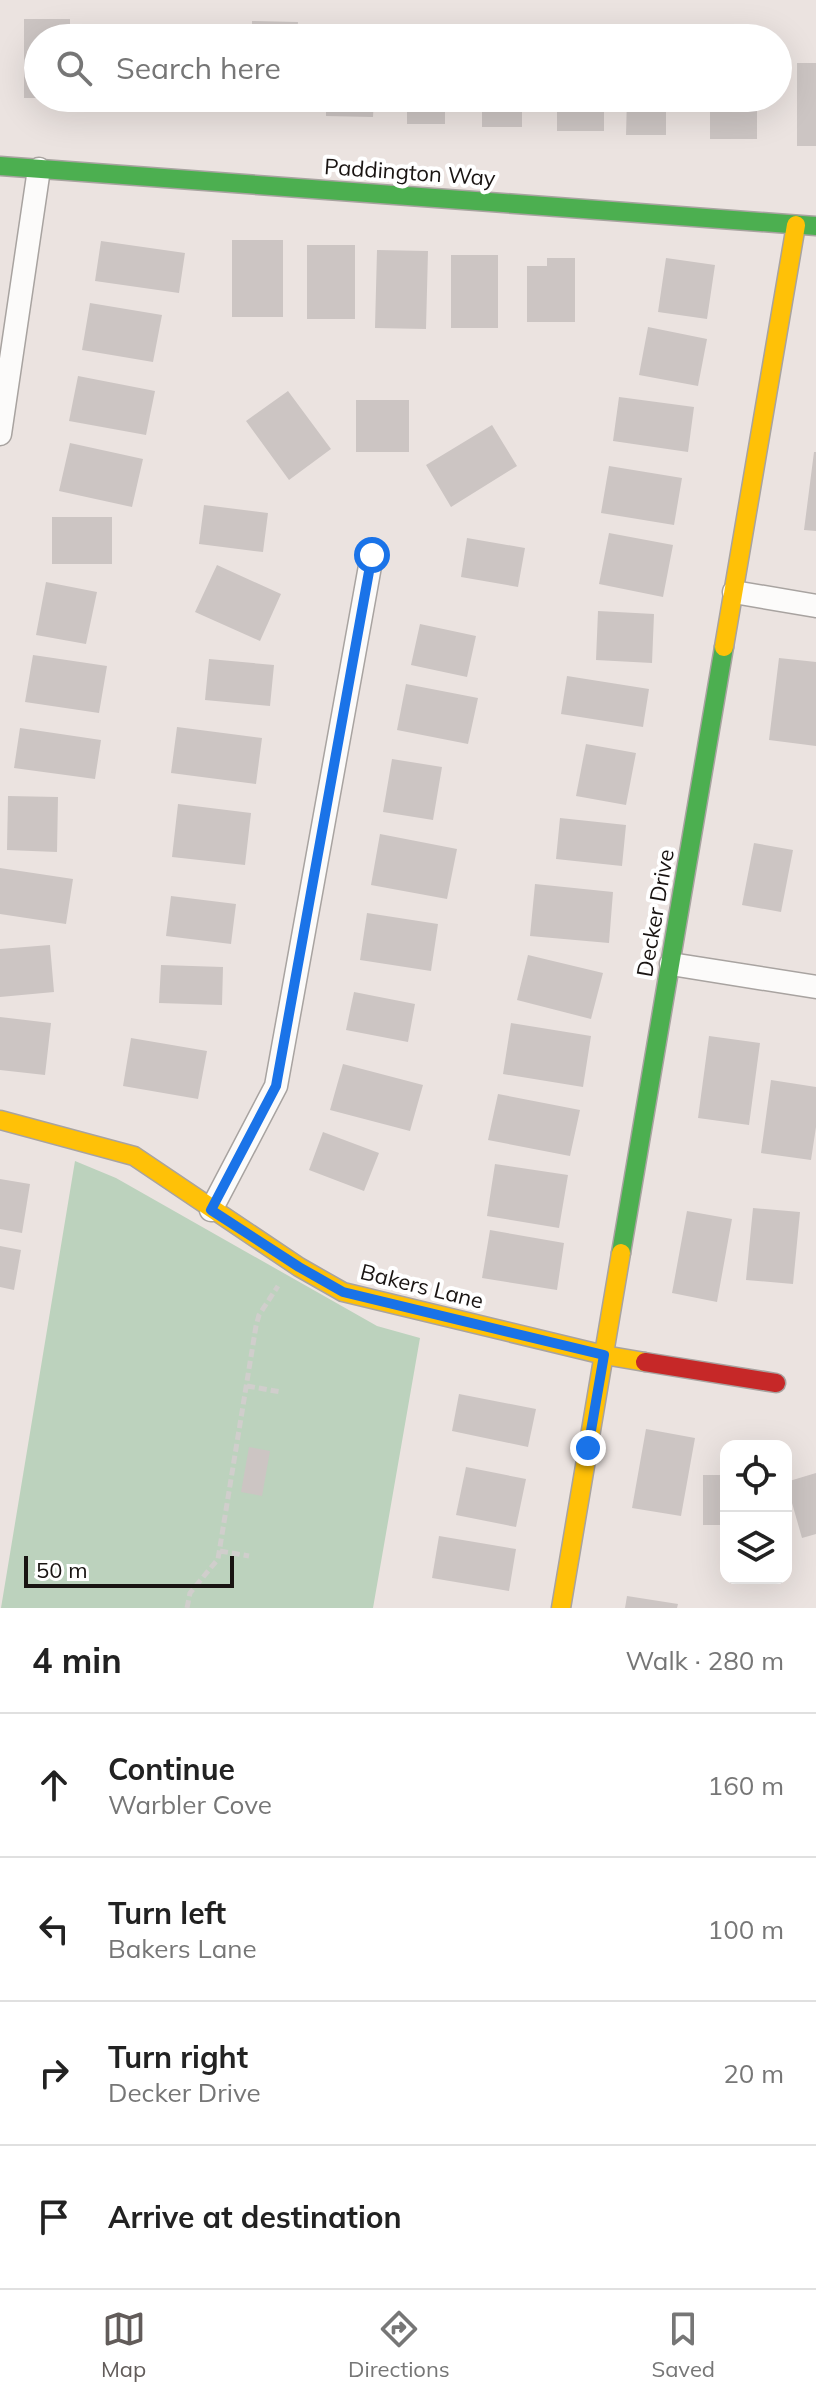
<!DOCTYPE html>
<meta charset="utf-8">
<style>
:root{--surface:#fff;--page:#f6f6f6;--text:#222;--muted:#767676;--line:#e0e0e0;--accent:#625c5a}
body{margin:0;font-family:Mulish,sans-serif;background:var(--page);color:var(--text)}
.controls{position:absolute;right:24px;bottom:24px;display:grid;overflow:hidden;border-radius:16px;box-shadow:0 8px 32px #0002}
.controls button{width:72px;height:72px;display:grid;place-items:center;padding:0;border:0;border-bottom:2px solid var(--line);background:var(--surface);color:var(--text);font:40px sans-serif}
.scale{position:absolute;left:24px;bottom:20px;width:210px;box-sizing:border-box;padding-left:8px;border:4px solid #191412;border-top:0;font-size:22px;line-height:28px;white-space:nowrap;color:#191412;-webkit-text-stroke:6px #fff;paint-order:stroke}
.stop{position:absolute;width:24px;height:24px;margin:-18px;border:6px solid #1a73e8;border-radius:50%;background:#fff}
.stop.end{background:#1a73e8;border-color:#fff;box-shadow:0 2px 8px #0008}
.list{margin:0;padding:0;list-style:none}
h2{display:flex;justify-content:space-between;align-items:center;height:104px;margin:0;padding:0 32px;font-size:34px}
h2 small{font-size:26px;font-weight:400;color:var(--muted)}
.list li{display:grid;grid-template-columns:52px 1fr auto;gap:24px;align-items:center;box-sizing:border-box;height:144px;padding:0 32px;border-top:2px solid var(--line)}
.list b{display:block;font-size:30px;white-space:nowrap}
.list p{margin:0;font-size:26px;white-space:nowrap;color:var(--muted)}
.list em{font-size:26px;font-style:normal;color:var(--muted)}
.icon{flex:none;width:44px;height:44px;fill:none;stroke:currentColor;stroke-width:2;stroke-linecap:round;stroke-linejoin:round}
.map{position:relative;flex:none;width:816px;height:1608px;overflow:hidden}
.search{position:absolute;background:var(--surface);box-shadow:0 8px 32px #0002;left:24px;right:24px;top:24px;height:88px;display:flex;align-items:center;gap:20px;box-sizing:border-box;padding:0 28px;border-radius:44px;color:var(--muted);font-size:30px}
.sheet{height:680px;background:var(--surface)}
nav{display:flex;justify-content:space-around;align-items:center;box-sizing:border-box;height:112px;border-top:2px solid var(--line);background:var(--surface);font-size:22px;color:var(--muted)}
nav a{display:grid;justify-items:center;gap:4px}
nav .on{color:var(--accent)}
.map>svg:first-child{display:block}
</style>
<div class="map">
<svg width="816" height="1608" viewBox="0 0 816 1608">
<rect width="100%" height="100%" fill="#ebe3e0"/>
<!-- green -->
<path fill="#bcd2bd" d="M 75,1161 L 116,1178 L 377,1326 L 420,1338 L 373,1608 L 1,1608 Z"/>
<!-- building -->
<path fill="#ccc5c3" d="M 24,19 L 70,19 L 70,38 L 38,38 L 38,98 L 24,98 Z
M 252,21 L 298,22 L 297,38 L 252,38 Z
M 797,63 L 816,63 L 816,146 L 797,146 Z
M 171,98 L 224,98 L 224,107 L 171,107 Z
M 250,98 L 296,98 L 295,108 L 250,108 Z
M 326,98 L 374,98 L 373,117 L 326,116 Z
M 407,98 L 445,98 L 445,124 L 407,124 Z
M 482,98 L 522,98 L 522,127 L 482,127 Z
M 557,98 L 604,98 L 604,131 L 557,131 Z
M 627,98 L 666,98 L 666,135 L 626,135 Z
M 710,98 L 757,98 L 757,139 L 710,139 Z
M 232,240 L 283,240 L 283,317 L 232,317 Z
M 101,241 L 185,253 L 179,293 L 95,281 Z
M 307,245 L 355,245 L 355,319 L 307,319 Z
M 377,250 L 428,251 L 426,329 L 375,328 Z
M 451,255 L 498,255 L 498,328 L 451,328 Z
M 547,258 L 575,258 L 575,322 L 527,322 L 527,266 L 547,266 Z
M 666,258 L 715,265 L 707,319 L 658,312 Z
M 90,303 L 162,315 L 153,362 L 82,350 Z
M 648,327 L 707,339 L 698,386 L 639,375 Z
M 78,376 L 155,391 L 146,435 L 69,421 Z
M 288,391 L 331,449 L 289,480 L 246,421 Z
M 619,397 L 694,407 L 688,452 L 613,441 Z
M 356,400 L 409,400 L 409,452 L 356,452 Z
M 492,425 L 517,466 L 451,507 L 426,465 Z
M 70,443 L 143,459 L 132,507 L 59,491 Z
M 814,452 L 816,452 L 816,531 L 804,530 Z
M 609,466 L 682,478 L 674,525 L 601,513 Z
M 204,505 L 268,513 L 263,552 L 199,544 Z
M 52,517 L 112,517 L 112,564 L 52,564 Z
M 609,533 L 673,545 L 663,597 L 599,584 Z
M 467,538 L 525,548 L 518,587 L 461,577 Z
M 217,565 L 281,594 L 260,641 L 195,612 Z
M 46,582 L 97,592 L 86,644 L 36,635 Z
M 598,611 L 654,614 L 652,663 L 596,660 Z
M 420,624 L 476,636 L 467,677 L 411,665 Z
M 33,655 L 107,666 L 99,713 L 25,702 Z
M 779,658 L 816,662 L 816,746 L 769,740 Z
M 209,659 L 274,665 L 270,706 L 205,700 Z
M 567,676 L 649,689 L 643,727 L 561,714 Z
M 406,684 L 478,698 L 468,744 L 397,730 Z
M 177,727 L 262,738 L 256,784 L 171,773 Z
M 20,728 L 101,740 L 95,779 L 14,768 Z
M 586,744 L 636,753 L 626,805 L 576,796 Z
M 392,759 L 442,767 L 433,820 L 383,812 Z
M 8,796 L 58,797 L 57,852 L 7,850 Z
M 178,804 L 251,813 L 245,865 L 172,857 Z
M 560,818 L 626,825 L 622,866 L 556,859 Z
M 380,834 L 457,849 L 447,899 L 371,885 Z
M 754,843 L 793,850 L 781,912 L 742,905 Z
M 0,868 L 73,879 L 66,924 L 0,914 Z
M 535,884 L 613,892 L 609,943 L 530,936 Z
M 171,896 L 236,904 L 231,944 L 166,936 Z
M 367,913 L 438,924 L 431,971 L 360,960 Z
M 50,945 L 54,992 L 0,997 L 0,949 Z
M 528,955 L 603,973 L 591,1019 L 517,1000 Z
M 161,965 L 223,967 L 222,1005 L 159,1003 Z
M 354,992 L 415,1004 L 408,1042 L 346,1030 Z
M 0,1017 L 51,1023 L 45,1075 L 0,1070 Z
M 511,1023 L 591,1036 L 583,1087 L 503,1074 Z
M 709,1036 L 760,1043 L 749,1125 L 698,1118 Z
M 131,1038 L 207,1051 L 198,1099 L 123,1086 Z
M 343,1064 L 423,1085 L 410,1131 L 330,1110 Z
M 771,1080 L 816,1087 L 816,1127 L 811,1160 L 761,1153 Z
M 498,1094 L 580,1110 L 570,1156 L 488,1140 Z
M 323,1132 L 379,1153 L 364,1191 L 309,1170 Z
M 495,1164 L 568,1175 L 559,1228 L 487,1216 Z
M 0,1179 L 30,1184 L 22,1233 L 0,1229 Z
M 753,1208 L 800,1212 L 793,1284 L 746,1280 Z
M 687,1211 L 732,1219 L 717,1302 L 672,1293 Z
M 490,1230 L 564,1243 L 557,1290 L 482,1278 Z
M 0,1246 L 21,1250 L 14,1290 L 0,1287 Z
M 459,1394 L 536,1409 L 528,1447 L 452,1431 Z
M 646,1429 L 695,1438 L 681,1516 L 632,1508 Z
M 249,1447 L 270,1451 L 262,1496 L 241,1492 Z
M 466,1467 L 526,1479 L 516,1527 L 456,1515 Z
M 816,1473 L 816,1534 L 802,1538 L 786,1482 Z
M 703,1475 L 726,1475 L 726,1525 L 703,1525 Z
M 439,1536 L 516,1549 L 509,1591 L 432,1578 Z
M 627,1596 L 678,1604 L 677,1608 L 625,1608 Z"/>
<g fill="none" stroke-linecap="round" stroke-linejoin="round">
<!-- street casing -->
<g stroke="#a8a3a0" stroke-width="25">
<path id="street" d="M 0,434 L 39,169
M 734,592 L 816,606
M 671,964 L 816,987
M 211,1210 L 276,1086 L 372,555"/>
</g>
<!-- fast casing -->
<g stroke="#a8a3a0" stroke-width="21">
<path id="fast" d="M 0,166 L 816,226
M 621,1253 L 724,647"/>
</g>
<!-- slow casing -->
<g stroke="#a8a3a0" stroke-width="21">
<path id="slow" d="M 724,647 L 796,225
M 0,1120 L 134,1156 L 299,1267 L 343,1292 L 604,1355 L 645,1362
M 561,1608 L 621,1253"/>
</g>
<!-- jam casing -->
<g stroke="#a8a3a0" stroke-width="21">
<path id="jam" d="M 645,1362 L 776,1383"/>
</g>
<!-- path -->
<path stroke="#d0cecc" stroke-width="5" stroke-dasharray="8 4" stroke-linecap="butt" d="M 247,1386 L 281,1392
M 220,1551 L 249,1556
M 187,1608 L 190,1593 L 218,1559 L 256,1326 L 259,1315 L 278,1286"/>
<!-- street -->
<use href="#street" stroke="#fcfbfa" stroke-width="22"/>
<!-- fast -->
<use href="#fast" stroke="#4caf50" stroke-width="18"/>
<!-- slow -->
<use href="#slow" stroke="#ffc107" stroke-width="18"/>
<!-- jam -->
<use href="#jam" stroke="#c62828" stroke-width="18"/>
</g>
<g fill="none" stroke-linecap="round" stroke-linejoin="round">
<!-- route -->
<path stroke="#1a73e8" stroke-width="10" d="M 372,555 L 276,1086 L 211,1210 L 299,1267 L 343,1292 L 604,1355 L 588,1448"/>
</g>
<g text-anchor="middle" dominant-baseline="central" stroke-width="8" stroke-linejoin="round" paint-order="stroke">
<!-- street labels -->
<g font-size="22" fill="#191412" stroke="#fff">
<text transform="translate(410 172) rotate(4)">Paddington Way</text>
<text transform="translate(655 913) rotate(-80)">Decker Drive</text>
<text transform="translate(422 1286) rotate(14)">Bakers Lane</text>
</g>
</g>
</svg>
<div class="controls">
<button><svg class="icon" aria-label="locate" viewBox="0 0 24 24"><circle cx="12" cy="12" r="6"/><path d="M12 2v4M12 18v4M2 12h4M18 12h4"/></svg></button>
<button><svg class="icon" aria-label="layers" viewBox="0 0 24 24"><path d="M12 4l9 5-9 5-9-5zM3 14l9 5 9-5"/></svg></button>
</div>
<div class="scale">50 m</div>
<div class="stop" style="left:372px;top:555px"></div>
<div class="stop end" style="left:588px;top:1448px"></div>
<div class="search"><svg class="icon" aria-label="search" viewBox="0 0 24 24"><circle cx="10" cy="10" r="6"/><path d="M15 15l6 6"/></svg>Search here</div>
</div>
<section class="sheet">
<h2>4 min<small>Walk · 280 m</small></h2>
<ul class="list">
<li><svg class="icon" aria-label="ahead" viewBox="0 0 24 24"><path d="M12 20V5M6 11l6-6 6 6"/></svg><div><b>Continue</b><p>Warbler Cove</p></div><em>160 m</em></li>
<li><svg class="icon" aria-label="left" viewBox="0 0 24 24"><path d="M17 20v-9H6M10 6l-5 5 5 5"/></svg><div><b>Turn left</b><p>Bakers Lane</p></div><em>100 m</em></li>
<li><svg class="icon" aria-label="right" viewBox="0 0 24 24"><path d="M7 20v-9h11M14 6l5 5-5 5"/></svg><div><b>Turn right</b><p>Decker Drive</p></div><em>20 m</em></li>
<li><svg class="icon" aria-label="arrive" viewBox="0 0 24 24"><path d="M6 21V4h12l-3 4 3 4H6"/></svg><div><b>Arrive at destination</b></div></li>
</ul>
</section>
<nav>
<a class="on"><svg class="icon" aria-label="map" viewBox="0 0 24 24"><path d="M3 6l6-2 6 2 6-2v14l-6 2-6-2-6 2zM9 4v14M15 6v14"/></svg>Map</a>
<a><svg class="icon" aria-label="directions" viewBox="0 0 24 24"><path d="M12 3l9 9-9 9-9-9zM9 14v-3h6M13 9l2 2-2 2"/></svg>Directions</a>
<a><svg class="icon" aria-label="saved" viewBox="0 0 24 24"><path d="M7 4h10v16l-5-4-5 4z"/></svg>Saved</a>
</nav>
